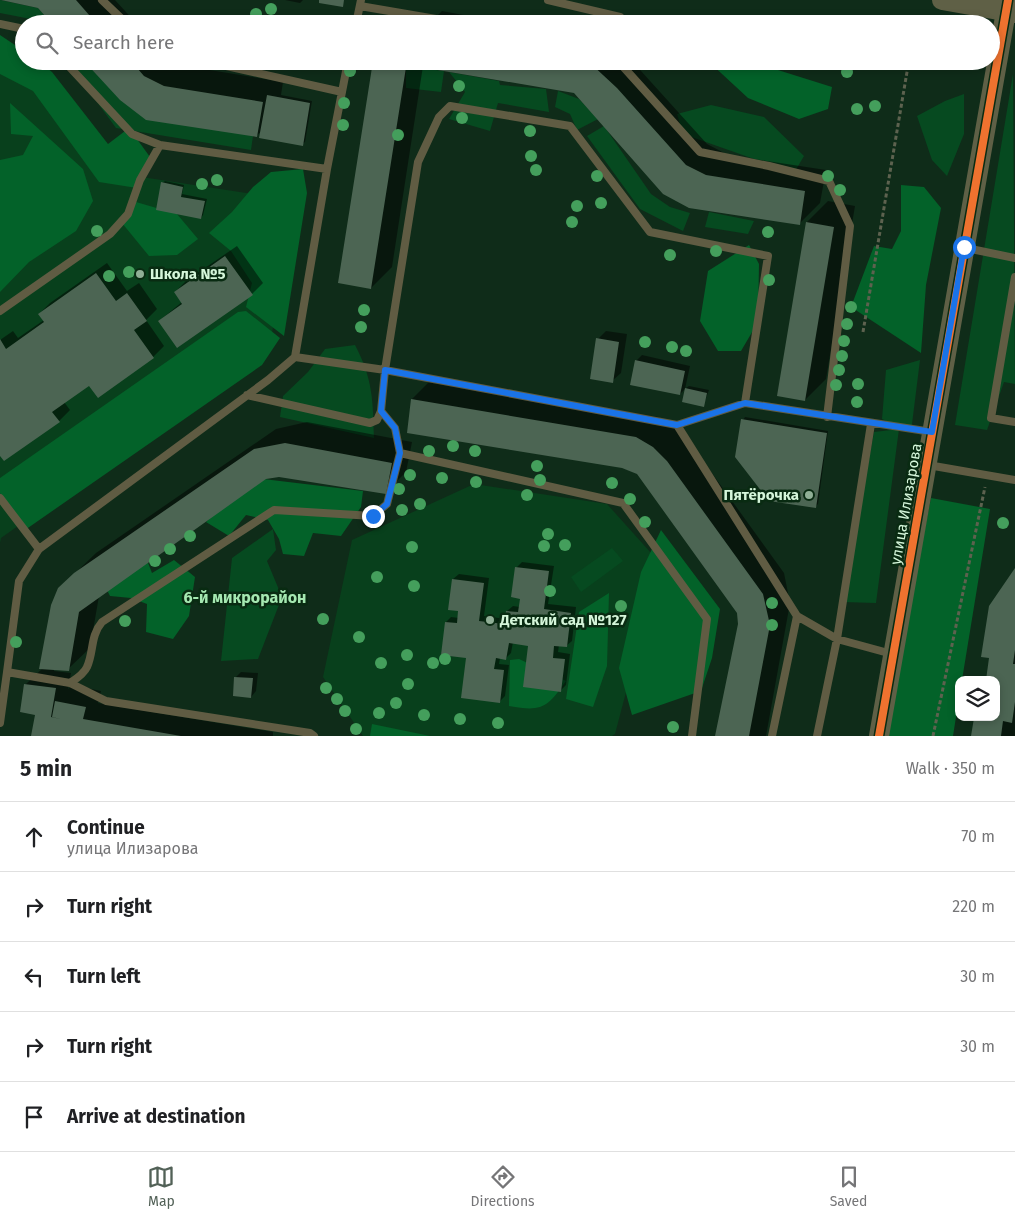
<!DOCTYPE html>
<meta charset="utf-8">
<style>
:root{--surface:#fff;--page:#f2f2f2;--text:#202124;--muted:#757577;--line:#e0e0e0;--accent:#526157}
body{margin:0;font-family:"Fira Sans",sans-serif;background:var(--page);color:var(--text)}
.controls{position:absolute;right:15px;bottom:15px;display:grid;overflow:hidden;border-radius:10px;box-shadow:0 2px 8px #0003}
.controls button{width:45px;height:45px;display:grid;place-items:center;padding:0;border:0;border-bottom:1px solid var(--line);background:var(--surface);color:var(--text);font:25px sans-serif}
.stop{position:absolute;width:15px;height:15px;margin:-11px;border:4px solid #1a73e8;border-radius:50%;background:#fff}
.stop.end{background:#1a73e8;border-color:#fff;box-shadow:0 1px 5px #0008}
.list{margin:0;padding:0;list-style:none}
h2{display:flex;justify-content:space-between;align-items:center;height:65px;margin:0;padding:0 20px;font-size:21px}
h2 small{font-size:16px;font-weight:400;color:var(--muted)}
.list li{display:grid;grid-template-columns:32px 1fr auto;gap:15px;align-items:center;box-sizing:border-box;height:70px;padding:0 20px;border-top:1px solid var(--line)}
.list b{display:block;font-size:19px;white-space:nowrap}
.list p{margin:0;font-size:16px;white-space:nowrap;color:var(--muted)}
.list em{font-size:16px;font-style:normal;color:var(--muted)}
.icon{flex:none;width:28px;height:28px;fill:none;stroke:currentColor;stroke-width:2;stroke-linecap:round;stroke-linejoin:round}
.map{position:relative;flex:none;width:1015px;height:736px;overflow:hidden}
.search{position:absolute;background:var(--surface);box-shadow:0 2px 8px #0003;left:15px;right:15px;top:15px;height:55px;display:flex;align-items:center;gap:12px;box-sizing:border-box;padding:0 18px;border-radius:28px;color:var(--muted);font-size:19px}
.sheet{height:415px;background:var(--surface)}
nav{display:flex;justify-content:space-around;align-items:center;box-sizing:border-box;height:70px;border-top:1px solid var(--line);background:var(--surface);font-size:14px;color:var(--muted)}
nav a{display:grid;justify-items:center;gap:2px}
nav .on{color:var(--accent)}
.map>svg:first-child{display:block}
</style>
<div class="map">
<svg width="1015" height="736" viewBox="0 0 1015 736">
<rect width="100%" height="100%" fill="#0f2c19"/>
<!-- built -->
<path fill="#08401c" d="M 0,65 L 31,70 L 109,172 L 291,200 L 270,348 L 1,538 L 0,543 Z
M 474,484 L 607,504 L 660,563 L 615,734 L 612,736 L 363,736 L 323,677 L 352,540 Z"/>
<!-- green -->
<path fill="#064a20" d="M 0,0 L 38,8 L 52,24 L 39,24 L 36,20 L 0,13 Z
M 67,61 L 86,61 L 253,136 L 251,150 L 116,128 Z
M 406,66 L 444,71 L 441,92 L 406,88 Z
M 449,72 L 499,81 L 500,85 L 546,89 L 549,112 L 498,103 L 490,131 L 449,119 L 465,92 Z
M 1013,74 L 1015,384 L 1004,382 L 987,430 L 955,425 Z
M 558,91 L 579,99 L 598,119 L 577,130 L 570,114 L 555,107 Z
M 964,94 L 964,134 L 947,176 L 932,160 L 917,116 L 945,101 Z
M 711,105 L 764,117 L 804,156 L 794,173 L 683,134 L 677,114 Z
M 604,126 L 651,194 L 670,207 L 690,213 L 683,231 L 640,209 L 587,136 Z
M 709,212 L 754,221 L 748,234 L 705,227 Z
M 355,345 C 373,379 373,401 374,438 L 280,417 L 283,396 L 308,372 L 325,349 Z
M 920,360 L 911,432 L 882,419 L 886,370 Z
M 899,429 L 876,603 L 843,602 L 874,432 Z
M 273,529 L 276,550 L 267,561 L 282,597 L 258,659 L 221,661 L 232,558 Z
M 612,548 L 623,561 L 581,592 L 571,577 Z"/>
<!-- forest -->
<path fill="#036229" d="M 0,35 L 24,51 L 24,61 L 38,61 L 52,72 L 108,144 L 129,128 L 150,157 L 137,188 L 99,182 L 33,91 L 0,74 Z
M 708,61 L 749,61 L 832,87 L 828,109 L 799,119 L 748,98 Z
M 10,103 L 83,169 L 93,201 L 76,231 L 29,262 L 0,292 L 0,160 L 23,155 L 33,136 L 11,134 Z
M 303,169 L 307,193 L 284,336 L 246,307 L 252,283 L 231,251 L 209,233 L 232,212 L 253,187 L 271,172 Z
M 901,185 L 924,187 L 941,208 L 926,285 L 921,353 L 851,307 L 874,246 L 892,249 L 901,231 Z
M 136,202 L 177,214 L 198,239 L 177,255 L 149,256 L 122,223 Z
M 749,245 L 759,264 L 758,322 L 741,351 L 718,351 L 700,321 L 708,271 Z
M 246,311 L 280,338 L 262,365 L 25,530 L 0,493 L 0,478 L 238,312 Z
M 255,478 L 363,491 L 361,507 L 341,536 L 313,533 L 304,556 L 283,554 L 279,539 L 268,520 L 246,515 L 229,536 L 206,522 Z
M 931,498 L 990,509 L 962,680 L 959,680 L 959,698 L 953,736 L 884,736 Z
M 661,530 L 720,609 L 712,658 L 701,691 L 632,715 L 619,668 L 641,572 Z
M 145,555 L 152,573 L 174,560 L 195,577 L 189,616 L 173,639 L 146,632 L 147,604 L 131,598 L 110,596 L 105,586 Z
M 609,593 L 607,666 L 593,707 L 566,699 L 579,612 Z
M 519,659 L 566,681 C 547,708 542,712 509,706 L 510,660 Z
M 372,724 L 430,736 L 370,736 Z"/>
<!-- shadow -->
<path fill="#0007" d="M 3,0 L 115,0 L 137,24 L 54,24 L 39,7 Z
M 285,0 L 303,0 L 300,3 Z
M 442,11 L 512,24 L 429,24 Z
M 87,61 L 177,61 L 185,66 L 283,82 L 281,95 L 312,101 L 305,142 L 302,144 L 262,131 L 257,135 Z
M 374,61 L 632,61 L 707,144 L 728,155 L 826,170 L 820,203 L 799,224 L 689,207 L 575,92 L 423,66 L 392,267 L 371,288 Z
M 165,181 L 184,185 L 182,194 L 207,199 L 203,215 L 201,218 L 162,183 Z
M 828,201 L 855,206 L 826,379 L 805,400 L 807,222 Z
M 237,246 L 263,283 L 252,294 L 159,321 L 182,302 L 175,292 L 186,281 Z
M 107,263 L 127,291 L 139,283 L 157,309 L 146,320 L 164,346 L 153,357 L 90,384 L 64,402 L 70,410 L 59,421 L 0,453 L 0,340 L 13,331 L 18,338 L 44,320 L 39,314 L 50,303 Z
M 606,331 L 627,334 L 621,373 L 612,381 L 598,339 Z
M 642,355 L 690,366 L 685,389 L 680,394 L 636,361 Z
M 433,378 L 658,417 L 674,426 L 688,440 L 784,573 L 790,603 L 766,736 L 716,736 L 739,624 L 738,612 L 638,473 L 412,399 Z
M 689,386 L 709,390 L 703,406 L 686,388 Z
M 745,417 L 828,431 L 818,504 L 816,506 L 743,420 Z
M 307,422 L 412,442 L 406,472 L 385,493 L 279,476 L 266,478 L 99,596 L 90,648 L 68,669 L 54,668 L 54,671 L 71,673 L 68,689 L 72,685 L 101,691 L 98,703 L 273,732 L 273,736 L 33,736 L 37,714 L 25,685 L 43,668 L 59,589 L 96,553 L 276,429 Z
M 522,562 L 554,566 L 548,604 L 576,607 L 572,641 L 566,646 L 559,645 L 558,652 L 570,654 L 566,685 L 560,691 L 529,645 L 513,642 L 511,653 L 506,658 L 500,658 L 499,664 L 509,665 L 505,696 L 499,702 L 446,622 L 451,617 L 459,618 L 460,610 L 453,579 L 459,574 L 489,578 L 484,616 L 506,619 L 507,611 L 513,606 L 520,607 L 521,597 L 513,596 L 517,567 Z
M 1015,571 L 1015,736 L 972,736 L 976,717 L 996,717 Z
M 241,672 L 258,673 L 256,691 L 251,697 L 236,677 Z"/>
<!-- building -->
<path fill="#4c6553" d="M 1,0 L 76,0 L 97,24 L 52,24 L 38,8 Z
M 319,0 L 344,0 L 343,7 L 319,3 Z
M 84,61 L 131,61 L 144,76 L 164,86 L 263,102 L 257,137 L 146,120 L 120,100 Z
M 373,61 L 407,61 L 371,289 L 338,283 Z
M 415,61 L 589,62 L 617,88 L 686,165 L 706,175 L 805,191 L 800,225 L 689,208 L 663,194 L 574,93 L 414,66 Z
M 267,95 L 310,103 L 303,146 L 259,138 Z
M 161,182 L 183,187 L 181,197 L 205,201 L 201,219 L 156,210 Z
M 806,222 L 834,227 L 805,401 L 777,396 Z
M 225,256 L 253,295 L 177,348 L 158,321 L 182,304 L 174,292 Z
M 96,273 L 116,301 L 127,293 L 147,321 L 134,330 L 154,358 L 98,398 L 89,386 L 52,412 L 60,422 L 4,461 L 0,456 L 0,339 L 6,349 L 44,322 L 38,314 Z
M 596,338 L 619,342 L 613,383 L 590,379 Z
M 635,360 L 685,371 L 680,395 L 630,385 Z
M 685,388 L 707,393 L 704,407 L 682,402 Z
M 411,399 L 636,437 L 653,447 L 667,461 L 763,594 L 770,625 L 749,736 L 715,736 L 738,624 L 737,613 L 637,474 L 622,468 L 407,433 Z
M 741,419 L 827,433 L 816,508 L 769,501 L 735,457 Z
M 285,443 L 392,463 L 386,494 L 279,477 L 266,479 L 79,612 L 69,671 L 39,669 L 51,605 L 58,588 L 74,573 L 254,449 Z
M 515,567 L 549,571 L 544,609 L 571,613 L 567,647 L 554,646 L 553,658 L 565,659 L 561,692 L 523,687 L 528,646 L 509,643 L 506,660 L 496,658 L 494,669 L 504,670 L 500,703 L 461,698 L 466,658 L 441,655 L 445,622 L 457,623 L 458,611 L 448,610 L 452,579 L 484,583 L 479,621 L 504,624 L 506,611 L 518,612 L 520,599 L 511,597 Z
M 1015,568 L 1015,650 L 1013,664 L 1015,664 L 1015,702 L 1012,723 L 1003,721 L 1001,736 L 971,736 L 974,718 L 996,717 L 996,680 L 986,680 L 989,658 L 981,657 L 989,606 Z
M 234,677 L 253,678 L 251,698 L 233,696 Z
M 24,684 L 56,688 L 51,717 L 61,719 L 52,717 L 55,701 L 86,707 L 83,719 L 181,736 L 31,736 L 35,715 L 20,712 Z"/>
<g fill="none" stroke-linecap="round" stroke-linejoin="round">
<!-- path -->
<path stroke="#5d624f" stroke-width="3" stroke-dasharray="4 2.5" stroke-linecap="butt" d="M 630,18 L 661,24
M 879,61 L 908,66 L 919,61
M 863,332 L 908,66
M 933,736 L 985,487"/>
<!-- lane -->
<path stroke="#605c43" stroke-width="8" d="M 102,0 L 127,24
M 548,0 L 620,17
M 360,6 L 465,24
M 0,24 L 24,29
M 356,24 L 361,0
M 64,61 L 132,134 L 160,145 L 327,169
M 204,61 L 342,92
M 618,61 L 700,152 L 769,166 L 829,181 L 850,226 L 827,417
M 966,248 L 1015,258
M 1015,277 L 991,418 L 1015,422
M 0,311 L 110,234 L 128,214 L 140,180 L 160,145
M 295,357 L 385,370 L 677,425 L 797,616 L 837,639 L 892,654
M 247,395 L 370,423 L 377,420 L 381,411 L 385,370 L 418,162 L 439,117 L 450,106 L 570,126 L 650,232 L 768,256 L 745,403
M 381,411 L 395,428 L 400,453
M 677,425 L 745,403 L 932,432
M 928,465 L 1015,480
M 0,498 L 39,549
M 7,672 L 19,581 L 39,549 L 268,380 L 295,357 L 327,169 L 348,61
M 70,683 C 76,679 84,674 87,667 C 94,652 90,636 102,622 L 274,510 L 373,516 L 387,504 L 400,453 L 623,503 L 707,619 L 692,736
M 0,723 L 7,672 L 70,683 L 106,701 L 310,733 L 314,736
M 772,736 L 797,616
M 817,736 L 837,639 L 871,424"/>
<!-- secondary -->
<path stroke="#5f6046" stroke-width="20" d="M 942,0 L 1015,13
M 879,736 L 1008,0"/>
<!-- cycleway casing -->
<g stroke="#092b12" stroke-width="11">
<path id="cycleway" d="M 879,736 L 1008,0"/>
</g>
<!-- cycleway -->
<use href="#cycleway" stroke="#ef722f" stroke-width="8"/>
</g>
<!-- trees -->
<g fill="#449f5c">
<circle cx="271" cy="9" r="6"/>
<circle cx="256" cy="14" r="6"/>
<circle cx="350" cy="71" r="6"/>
<circle cx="847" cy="72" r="6"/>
<circle cx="459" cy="86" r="6"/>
<circle cx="344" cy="103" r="6"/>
<circle cx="875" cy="106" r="6"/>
<circle cx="857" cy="109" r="6"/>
<circle cx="462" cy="118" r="6"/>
<circle cx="343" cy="125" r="6"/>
<circle cx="530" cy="131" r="6"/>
<circle cx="398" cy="135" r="6"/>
<circle cx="531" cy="156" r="6"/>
<circle cx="536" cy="170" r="6"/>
<circle cx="597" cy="176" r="6"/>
<circle cx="828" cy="176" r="6"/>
<circle cx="217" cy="180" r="6"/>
<circle cx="202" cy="184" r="6"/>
<circle cx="840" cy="190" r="6"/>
<circle cx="601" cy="203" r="6"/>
<circle cx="577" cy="206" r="6"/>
<circle cx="572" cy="222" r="6"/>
<circle cx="97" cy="231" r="6"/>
<circle cx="768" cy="232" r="6"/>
<circle cx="716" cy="251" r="6"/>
<circle cx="670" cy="255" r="6"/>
<circle cx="129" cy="272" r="6"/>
<circle cx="109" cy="276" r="6"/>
<circle cx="769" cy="280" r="6"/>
<circle cx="851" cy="307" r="6"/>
<circle cx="364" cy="310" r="6"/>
<circle cx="847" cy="324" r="6"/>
<circle cx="361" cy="327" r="6"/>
<circle cx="844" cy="341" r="6"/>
<circle cx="645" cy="342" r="6"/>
<circle cx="672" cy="347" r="6"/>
<circle cx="686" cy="351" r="6"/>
<circle cx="842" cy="356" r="6"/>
<circle cx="839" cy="370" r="6"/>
<circle cx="858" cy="384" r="6"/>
<circle cx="836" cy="385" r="6"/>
<circle cx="857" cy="402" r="6"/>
<circle cx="453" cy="446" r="6"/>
<circle cx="429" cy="451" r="6"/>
<circle cx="475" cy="451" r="6"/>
<circle cx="537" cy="466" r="6"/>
<circle cx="410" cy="475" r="6"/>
<circle cx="442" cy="478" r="6"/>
<circle cx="540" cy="480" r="6"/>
<circle cx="476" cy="482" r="6"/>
<circle cx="612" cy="483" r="6"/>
<circle cx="399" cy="489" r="6"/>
<circle cx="527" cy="495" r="6"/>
<circle cx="630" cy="499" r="6"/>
<circle cx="420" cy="504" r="6"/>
<circle cx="402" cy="510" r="6"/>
<circle cx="375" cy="522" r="6"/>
<circle cx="645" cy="522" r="6"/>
<circle cx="1003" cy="523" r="6"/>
<circle cx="548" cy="534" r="6"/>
<circle cx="190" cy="536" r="6"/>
<circle cx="565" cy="545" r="6"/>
<circle cx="544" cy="546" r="6"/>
<circle cx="412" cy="547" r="6"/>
<circle cx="170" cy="549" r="6"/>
<circle cx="155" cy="561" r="6"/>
<circle cx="377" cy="577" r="6"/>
<circle cx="414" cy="586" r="6"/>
<circle cx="550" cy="591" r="6"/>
<circle cx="772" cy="603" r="6"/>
<circle cx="621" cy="606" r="6"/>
<circle cx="323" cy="619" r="6"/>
<circle cx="125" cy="621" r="6"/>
<circle cx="772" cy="625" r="6"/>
<circle cx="359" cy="637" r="6"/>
<circle cx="16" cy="642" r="6"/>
<circle cx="407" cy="655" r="6"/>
<circle cx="445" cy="659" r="6"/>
<circle cx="381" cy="663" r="6"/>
<circle cx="433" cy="663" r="6"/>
<circle cx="408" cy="684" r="6"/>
<circle cx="326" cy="688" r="6"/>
<circle cx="337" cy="699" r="6"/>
<circle cx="396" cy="703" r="6"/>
<circle cx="345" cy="711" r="6"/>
<circle cx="379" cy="713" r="6"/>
<circle cx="424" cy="715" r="6"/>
<circle cx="460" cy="719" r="6"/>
<circle cx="498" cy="723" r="6"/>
<circle cx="673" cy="727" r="6"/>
<circle cx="356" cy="729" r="6"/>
</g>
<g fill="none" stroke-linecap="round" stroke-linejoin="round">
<!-- route -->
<path stroke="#1a73e8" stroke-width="6" d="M 373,516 L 387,504 L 400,453 L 395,428 L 381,411 L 385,370 L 677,425 L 745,403 L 932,432 L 964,247"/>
</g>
<!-- markers -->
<g fill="#90af96" stroke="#092b12" stroke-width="2">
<circle cx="140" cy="274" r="5"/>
<circle cx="809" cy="495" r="5"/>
<circle cx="490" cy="620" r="5"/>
</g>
<g text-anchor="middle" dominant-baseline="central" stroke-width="5" stroke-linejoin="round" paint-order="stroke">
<!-- poi labels -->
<g font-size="15" font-weight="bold" fill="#d5f6da" stroke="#092b12" text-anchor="start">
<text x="150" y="274">Школа №5</text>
<text x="799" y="495" text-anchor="end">Пятёрочка</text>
<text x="500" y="620">Детский сад №127</text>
</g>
<!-- street labels -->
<g font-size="15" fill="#d5f6da" stroke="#092b12">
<text transform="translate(906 504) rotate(-80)">улица Илизарова</text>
</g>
<!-- neighbourhood labels -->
<g font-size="16" font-weight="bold" fill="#a5e8b1" stroke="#092b12">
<text x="245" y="597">6-й микрорайон</text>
</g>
</g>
</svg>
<div class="controls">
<button><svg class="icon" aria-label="layers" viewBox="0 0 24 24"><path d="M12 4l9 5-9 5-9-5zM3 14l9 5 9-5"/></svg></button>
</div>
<div class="stop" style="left:964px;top:247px"></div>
<div class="stop end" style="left:373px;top:516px"></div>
<div class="search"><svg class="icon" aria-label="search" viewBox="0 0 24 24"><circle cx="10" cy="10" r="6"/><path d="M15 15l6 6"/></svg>Search here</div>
</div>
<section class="sheet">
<h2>5 min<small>Walk · 350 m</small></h2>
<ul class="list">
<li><svg class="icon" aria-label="ahead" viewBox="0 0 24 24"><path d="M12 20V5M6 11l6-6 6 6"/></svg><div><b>Continue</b><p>улица Илизарова</p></div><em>70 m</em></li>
<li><svg class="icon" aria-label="right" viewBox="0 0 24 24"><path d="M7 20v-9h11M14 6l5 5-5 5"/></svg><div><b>Turn right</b></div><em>220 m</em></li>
<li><svg class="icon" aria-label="left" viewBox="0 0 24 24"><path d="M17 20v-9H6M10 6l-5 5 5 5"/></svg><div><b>Turn left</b></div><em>30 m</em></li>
<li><svg class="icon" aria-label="right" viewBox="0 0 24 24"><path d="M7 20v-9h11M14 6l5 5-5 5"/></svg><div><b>Turn right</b></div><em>30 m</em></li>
<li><svg class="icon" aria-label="arrive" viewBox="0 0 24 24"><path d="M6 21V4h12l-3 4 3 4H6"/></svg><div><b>Arrive at destination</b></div></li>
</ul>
</section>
<nav>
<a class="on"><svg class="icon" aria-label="map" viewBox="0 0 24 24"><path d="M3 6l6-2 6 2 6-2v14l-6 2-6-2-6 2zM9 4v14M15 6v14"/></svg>Map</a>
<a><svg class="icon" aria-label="directions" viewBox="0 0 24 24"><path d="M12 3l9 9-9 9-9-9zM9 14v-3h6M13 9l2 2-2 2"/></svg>Directions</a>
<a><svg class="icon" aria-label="saved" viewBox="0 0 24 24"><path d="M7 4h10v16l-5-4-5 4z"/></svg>Saved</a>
</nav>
